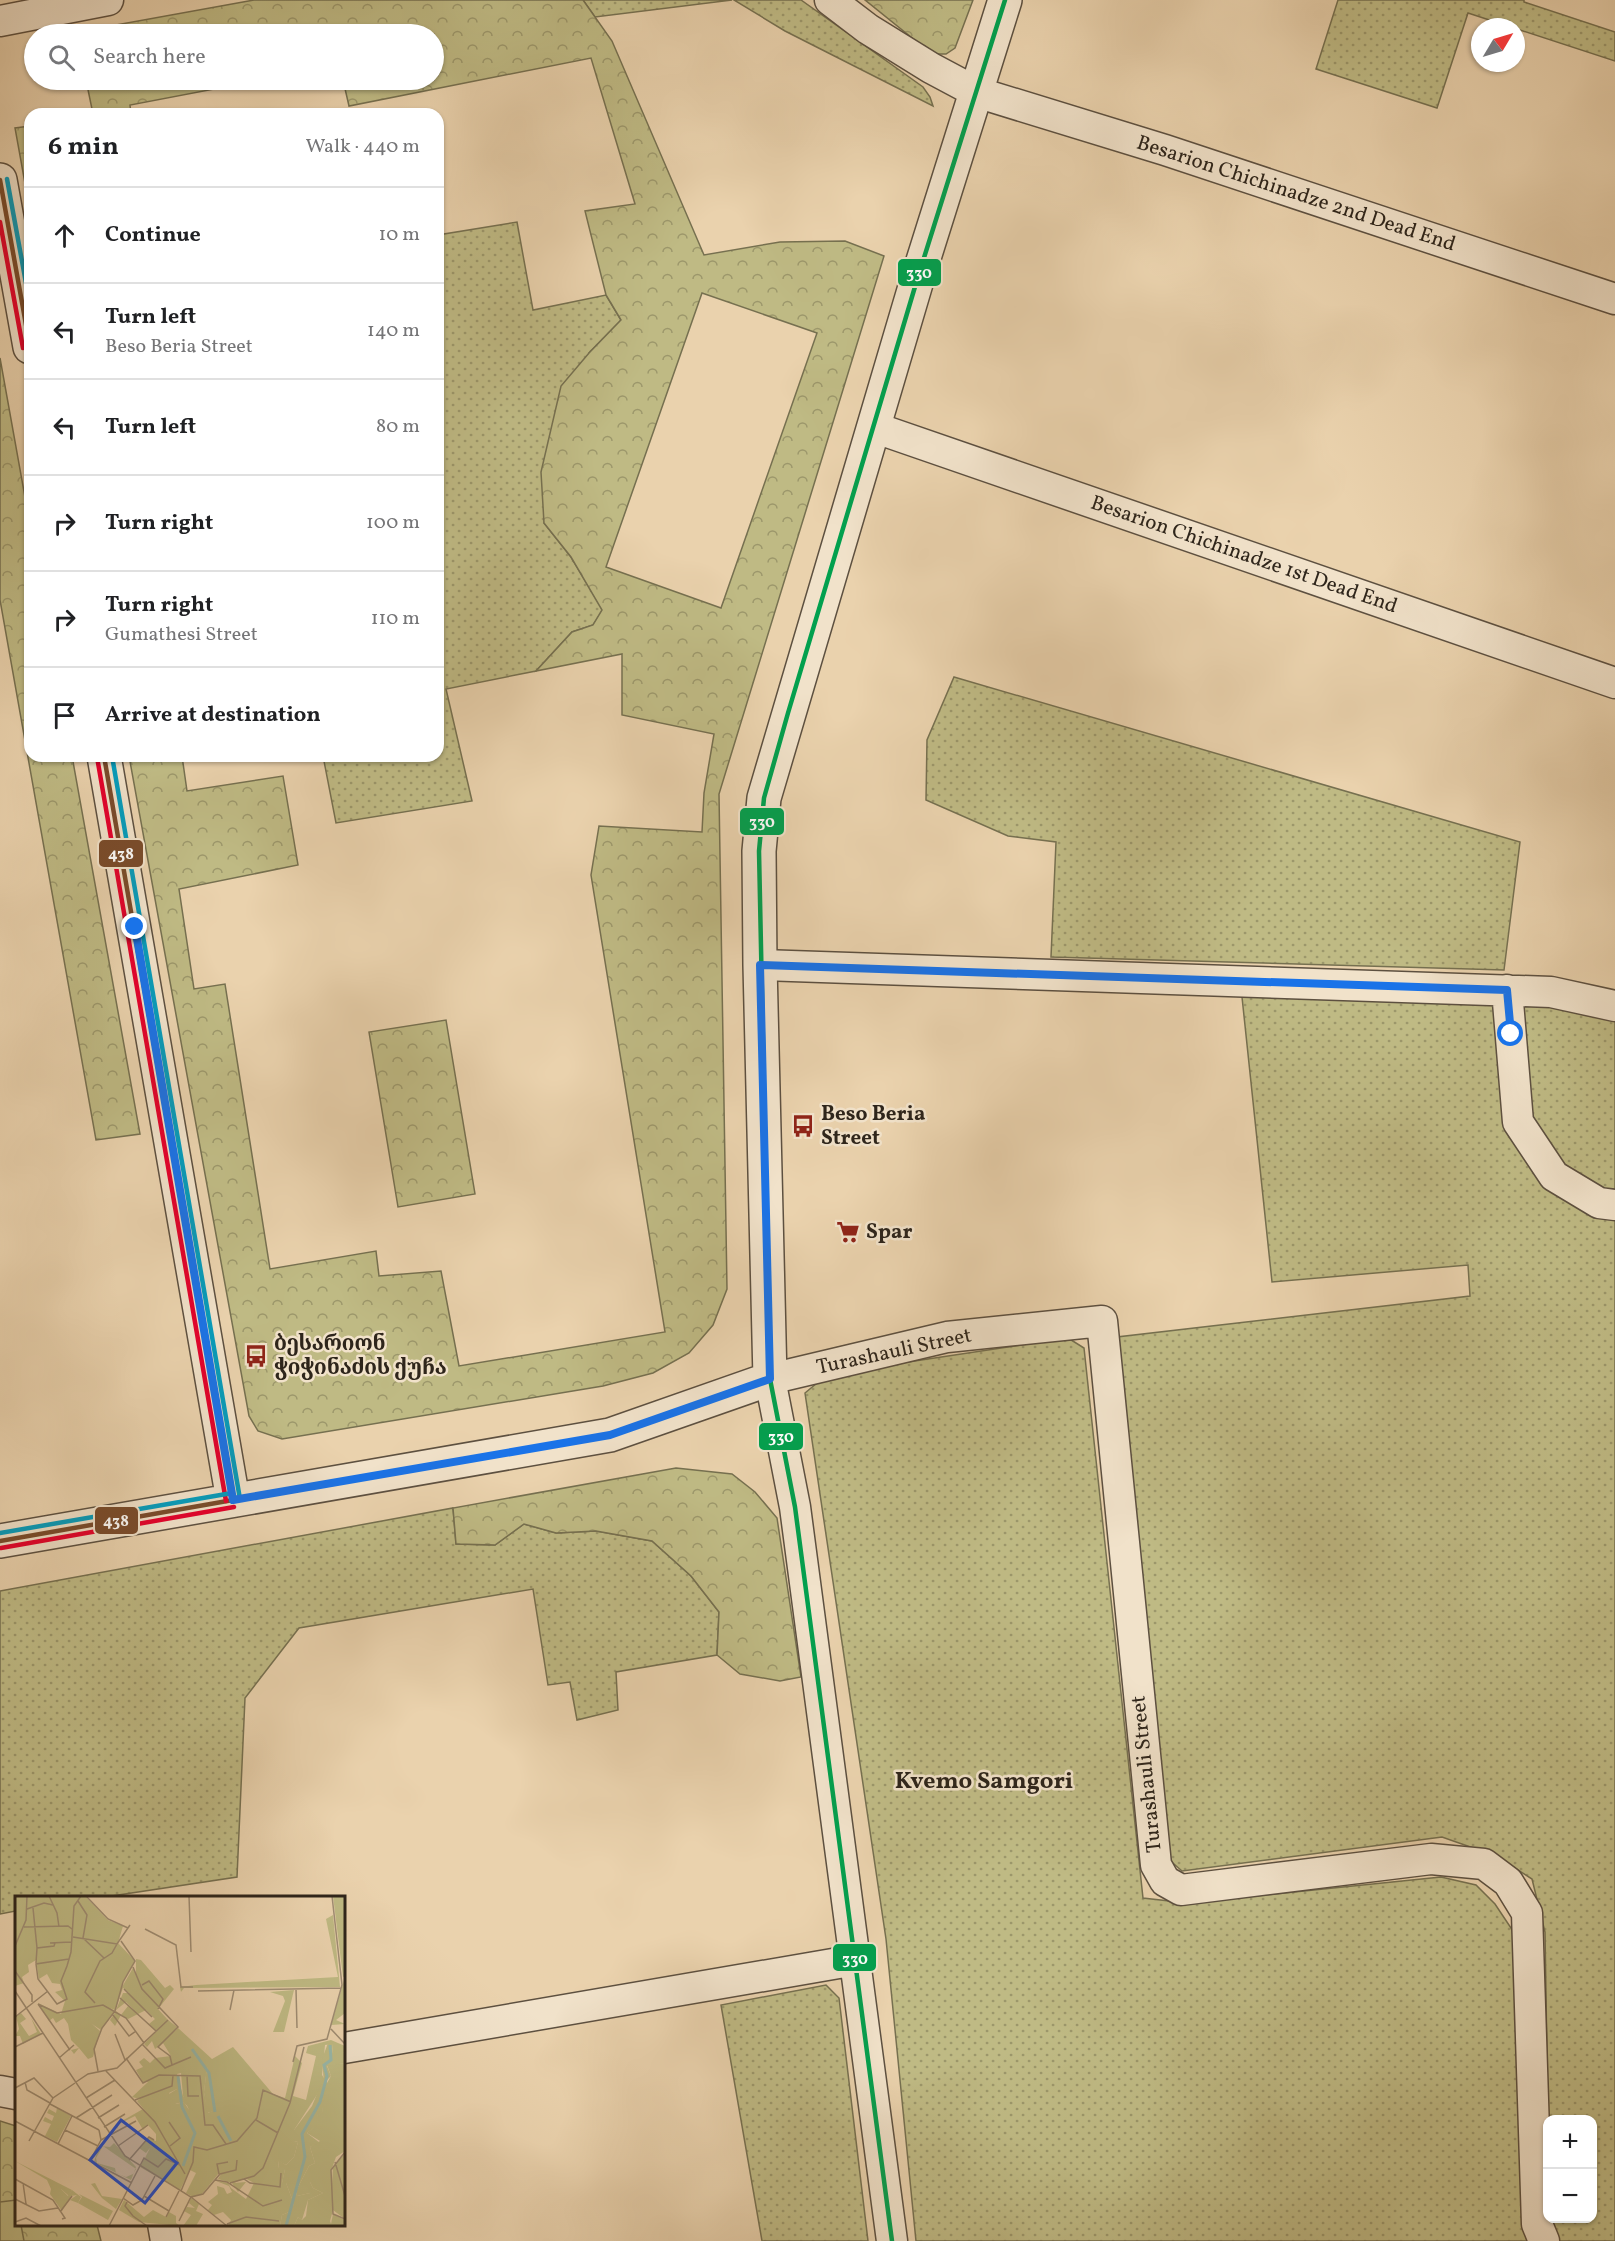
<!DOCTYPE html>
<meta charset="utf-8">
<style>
:root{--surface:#fff;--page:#f2f2f2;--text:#202124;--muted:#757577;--line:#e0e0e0}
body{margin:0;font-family:Vollkorn,"Noto Serif Georgian",serif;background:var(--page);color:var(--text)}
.controls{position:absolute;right:18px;bottom:18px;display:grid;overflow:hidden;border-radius:12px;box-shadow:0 2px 4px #0004}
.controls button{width:54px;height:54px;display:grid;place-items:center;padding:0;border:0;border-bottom:2px solid var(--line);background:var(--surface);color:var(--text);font:30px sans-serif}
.compass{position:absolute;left:1471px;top:18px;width:54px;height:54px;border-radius:50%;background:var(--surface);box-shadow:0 2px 4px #0004;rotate:52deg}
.stop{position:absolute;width:18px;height:18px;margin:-14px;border:4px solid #1a73e8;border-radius:50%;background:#fff}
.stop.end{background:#1a73e8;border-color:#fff;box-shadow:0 2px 6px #0008}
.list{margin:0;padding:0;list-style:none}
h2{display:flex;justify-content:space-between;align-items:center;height:78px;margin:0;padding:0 24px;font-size:26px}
h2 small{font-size:20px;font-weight:400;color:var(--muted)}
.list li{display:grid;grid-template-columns:39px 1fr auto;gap:18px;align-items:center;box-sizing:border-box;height:96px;padding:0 24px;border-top:2px solid var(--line)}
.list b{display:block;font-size:22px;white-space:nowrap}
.list p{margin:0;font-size:20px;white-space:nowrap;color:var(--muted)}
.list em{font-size:20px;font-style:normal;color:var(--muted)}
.icon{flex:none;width:33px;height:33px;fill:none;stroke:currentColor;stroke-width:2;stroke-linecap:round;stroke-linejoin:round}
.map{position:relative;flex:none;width:1615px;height:2241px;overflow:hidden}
.search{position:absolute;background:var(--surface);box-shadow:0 2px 4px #0004;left:24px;top:24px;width:420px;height:66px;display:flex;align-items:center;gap:15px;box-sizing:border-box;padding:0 21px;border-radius:33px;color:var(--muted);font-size:22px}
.panel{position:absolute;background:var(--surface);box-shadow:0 2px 4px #0004;left:24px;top:108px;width:420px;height:654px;border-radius:18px}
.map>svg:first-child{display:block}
</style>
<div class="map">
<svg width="1615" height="2241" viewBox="0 0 1615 2241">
<defs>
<pattern id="grass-dots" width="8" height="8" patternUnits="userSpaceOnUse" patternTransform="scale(1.5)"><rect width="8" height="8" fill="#bfba84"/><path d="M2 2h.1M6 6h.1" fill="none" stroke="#9c976b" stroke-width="1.8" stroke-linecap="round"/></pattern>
<pattern id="forest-crowns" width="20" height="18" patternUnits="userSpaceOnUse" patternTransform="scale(1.5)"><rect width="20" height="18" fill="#bfba84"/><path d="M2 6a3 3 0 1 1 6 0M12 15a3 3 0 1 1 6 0" fill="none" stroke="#9c976b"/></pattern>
</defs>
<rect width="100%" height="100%" fill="#ead2ad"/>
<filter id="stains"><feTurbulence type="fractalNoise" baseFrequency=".00333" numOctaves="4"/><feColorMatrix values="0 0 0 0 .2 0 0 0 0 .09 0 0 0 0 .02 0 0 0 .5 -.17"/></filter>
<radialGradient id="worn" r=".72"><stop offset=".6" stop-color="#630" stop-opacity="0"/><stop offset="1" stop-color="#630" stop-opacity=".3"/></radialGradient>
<!-- grass -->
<path fill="url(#grass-dots)" stroke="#767050" stroke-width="1.5" d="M 583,0 L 732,0 L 595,17 Z
M 734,0 L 801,0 L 923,87 L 930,97 L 933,106 L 785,31 Z
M 1338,0 L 1524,0 L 1524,2 L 1615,32 L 1615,61 L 1468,13 L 1437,108 L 1316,69 Z
M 517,222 L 533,310 L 606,295 L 621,320 L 589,353 L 544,523 L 571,557 L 603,610 L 593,625 L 572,632 L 536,671 L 446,689 L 472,801 L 336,823 L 323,756 L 438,756 L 438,235 Z
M 954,677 L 1520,842 L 1504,970 L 1051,957 L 1056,842 L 1008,836 L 926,800 L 927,740 Z
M 1242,997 L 1536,1003 L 1615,1021 L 1615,2241 L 1556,2241 L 1550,2219 L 1592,2218 L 1592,2120 L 1548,2119 L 1545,1932 L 1532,1879 L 1496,1856 L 1442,1837 L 1182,1871 L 1166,1857 L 1117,1337 L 1470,1296 L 1468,1265 L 1272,1282 Z
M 1068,1338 L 1084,1348 L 1143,1898 L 1187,1903 L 1441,1877 L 1476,1885 L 1495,1904 L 1521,1943 L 1533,2241 L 916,2241 L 886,1939 L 805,1393 L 828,1374 Z
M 453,1508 L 456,1544 L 495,1545 L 524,1524 L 556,1533 L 596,1531 L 652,1541 L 691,1576 L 719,1612 L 717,1655 L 616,1672 L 618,1710 L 577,1720 L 570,1682 L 548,1685 L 533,1589 L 299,1628 L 245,1698 L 237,1877 L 105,1897 L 16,1898 L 16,1911 L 0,1914 L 0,1591 Z
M 826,1985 L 839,1998 L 868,2241 L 762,2241 L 721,2005 Z"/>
<!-- forest -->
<path fill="url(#forest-crowns)" stroke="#767050" stroke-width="1.5" fill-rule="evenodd" d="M 254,0 L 583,0 L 612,41 L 704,255 L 780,242 L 845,241 L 884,256 L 719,794 L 727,1289 L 713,1325 L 689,1353 L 653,1373 L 603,1386 L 282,1439 L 258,1431 L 249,1416 L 129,756 L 182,756 L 187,791 L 283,776 L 298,865 L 179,889 L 194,989 L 225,984 L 270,1269 L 376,1251 L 379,1276 L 441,1271 L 459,1366 L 665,1332 L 591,875 L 599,826 L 702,832 L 704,793 L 714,734 L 622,715 L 622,654 L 536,671 L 572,632 L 593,625 L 602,610 L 571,557 L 544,523 L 541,472 L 561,386 L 589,353 L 621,320 L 606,295 L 585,211 L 635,204 L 591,58 L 349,106 L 343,80 L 434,80 L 434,34 L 78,34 L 77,32 ZM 702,293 L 817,333 L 721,608 L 606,567 Z
M 865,0 L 973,0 L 955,48 L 946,54 L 932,54 Z
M 86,80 L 261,80 L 130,105 L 131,114 L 93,114 Z
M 30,126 L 30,211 L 15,128 Z
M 0,358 L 30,525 L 30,756 L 72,756 L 140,1134 L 96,1140 L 0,600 Z
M 446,1020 L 475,1194 L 398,1207 L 369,1032 Z
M 676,1468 L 732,1474 L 755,1492 L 777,1518 L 801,1677 L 780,1681 L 740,1674 L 717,1655 L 719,1612 L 691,1576 L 652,1541 L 596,1531 L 556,1533 L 524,1524 L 495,1545 L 456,1544 L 453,1508 Z
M 0,2121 L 16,2126 L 16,2224 L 97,2225 L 101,2241 L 0,2241 Z"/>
<!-- pitch -->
<path fill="#bfba84" stroke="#767050" stroke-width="1.5" d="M 16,2200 L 16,2224 L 21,2225 L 24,2241 L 0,2241 L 0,2202 Z"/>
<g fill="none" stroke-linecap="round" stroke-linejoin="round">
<!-- minor casing -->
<g stroke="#5d5040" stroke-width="33">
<path id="minor" d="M 830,0 L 868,29 L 931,68 L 976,92 L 1165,150 L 1615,299
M 0,21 L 108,0
M 873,427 L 1615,683
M 760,965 L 1551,992 L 1615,1006
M 1507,990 L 1518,1122 L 1554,1176 L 1599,1203 L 1615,1205
M 344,2048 L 856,1960
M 0,2091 L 16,2094
M 163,2224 L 166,2241
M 892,2241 L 795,1507 L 770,1379 L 947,1337 L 1102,1321 L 1156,1865 L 1165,1881 L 1181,1890 L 1431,1859 L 1484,1864 L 1508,1882 L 1527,1913 L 1537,2224 L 1544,2241"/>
</g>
<!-- tertiary casing -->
<g stroke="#5d5040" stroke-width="36">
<path id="tertiary" d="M 0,180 L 30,347
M 104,756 L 233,1500
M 0,1541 L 610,1435 L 770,1379 L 760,965 L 759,851 L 764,798 L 917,280 L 1005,0"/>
</g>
<!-- minor -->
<use href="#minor" stroke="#f1e2ca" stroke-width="30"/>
<!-- tertiary -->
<use href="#tertiary" stroke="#f1e2ca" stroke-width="33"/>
<!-- bus-1 casing -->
<g stroke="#f1e2ca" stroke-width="9">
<path id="bus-1" d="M 892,2241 L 795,1507 L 770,1379 L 759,851 L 764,798 L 788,713 L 917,280 L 1005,0"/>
</g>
<!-- bus-2 casing -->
<g stroke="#f1e2ca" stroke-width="9">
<path id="bus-2" d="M 0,180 L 30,347
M 104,756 L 233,1500
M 0,1541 L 233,1500"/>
</g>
<!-- bus-3 casing -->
<g stroke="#f1e2ca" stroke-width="9">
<path id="bus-3" d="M 0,222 L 23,348
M 97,757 L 226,1501
M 1,1548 L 234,1507"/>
</g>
<!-- bus-4 casing -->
<g stroke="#f1e2ca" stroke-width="9">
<path id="bus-4" d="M 7,179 L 30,305
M 112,756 L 240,1499
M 0,1533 L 232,1493"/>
</g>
<!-- bus-1 -->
<use href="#bus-1" stroke="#02a04e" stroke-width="4.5"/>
<!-- bus-2 -->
<use href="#bus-2" stroke="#7a4b2a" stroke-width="4.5"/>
<!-- bus-3 -->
<use href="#bus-3" stroke="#e4002b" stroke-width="4.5"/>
<!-- bus-4 -->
<use href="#bus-4" stroke="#059cbc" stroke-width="4.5"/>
</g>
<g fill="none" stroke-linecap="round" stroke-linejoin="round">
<!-- route -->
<path stroke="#1a73e8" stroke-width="8" d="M 135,927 L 233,1500 L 610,1435 L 770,1379 L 760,965 L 1507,990 L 1511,1034"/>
</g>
<!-- icons -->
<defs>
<g id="bus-bare" transform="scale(1.8)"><path d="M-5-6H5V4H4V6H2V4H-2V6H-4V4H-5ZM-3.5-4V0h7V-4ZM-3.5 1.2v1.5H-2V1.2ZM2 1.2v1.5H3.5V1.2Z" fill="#8f2418" stroke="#f1e2ca" stroke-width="2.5" paint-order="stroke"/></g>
<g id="supermarket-bare" transform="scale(1.8)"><path d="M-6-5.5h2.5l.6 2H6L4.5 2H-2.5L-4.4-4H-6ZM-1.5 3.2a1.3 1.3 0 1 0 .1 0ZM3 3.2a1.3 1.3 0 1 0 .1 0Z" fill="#8f2418" stroke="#f1e2ca" stroke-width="2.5" paint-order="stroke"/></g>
</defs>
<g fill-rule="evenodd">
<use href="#bus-bare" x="803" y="1126"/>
<use href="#supermarket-bare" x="848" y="1232"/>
<use href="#bus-bare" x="256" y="1356"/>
</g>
<g text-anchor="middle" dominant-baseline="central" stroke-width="5" stroke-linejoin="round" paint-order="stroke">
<!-- street labels -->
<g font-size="21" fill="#2e251b" stroke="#f1e2ca">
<text transform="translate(1296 194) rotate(18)">Besarion Chichinadze 2nd Dead End</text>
<text transform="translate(1244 555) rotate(19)">Besarion Chichinadze 1st Dead End</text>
<text transform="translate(894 1352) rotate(-12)">Turashauli Street</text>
<text transform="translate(1147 1774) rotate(-96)">Turashauli Street</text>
</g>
<!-- poi labels -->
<g font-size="21" font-weight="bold" fill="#2e251b" stroke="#f1e2ca" text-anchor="start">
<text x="821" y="1114">Beso Beria<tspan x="821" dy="24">Street</tspan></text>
<text x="866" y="1232">Spar</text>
<text x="274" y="1344">ბესარიონ<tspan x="274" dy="24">ჭიჭინაძის ქუჩა</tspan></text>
</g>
<!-- quarter labels -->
<g font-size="24" font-weight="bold" fill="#2e251b" stroke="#f1e2ca">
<text x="984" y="1782">Kvemo Samgori</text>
</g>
</g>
<!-- overview -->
<g transform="translate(15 1896)">
<rect width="330" height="330" fill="#ead2ad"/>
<path d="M 0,0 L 70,0 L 93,24 L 108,30 L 103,47 L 120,65 L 108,85 L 107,91 L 118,72 L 121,78 L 121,63 L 126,64 L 150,92 L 155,89 L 159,93 L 143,113 L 153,124 L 141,135 L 134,128 L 140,123 L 131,114 L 113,123 L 106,119 L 100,130 L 95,124 L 101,115 L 106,119 L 113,110 L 119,114 L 111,106 L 101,114 L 108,97 L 114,97 L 108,92 L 100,114 L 95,112 L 100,115 L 86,134 L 77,128 L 85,135 L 78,161 L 73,163 L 64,152 L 59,158 L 56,154 L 64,152 L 56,144 L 53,128 L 49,122 L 41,127 L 38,122 L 34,125 L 23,107 L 46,118 L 50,105 L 40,96 L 47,94 L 45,88 L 37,87 L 32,78 L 24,83 L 21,64 L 13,69 L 14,76 L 7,81 L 9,87 L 0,90 ZM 318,0 L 330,0 L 330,80 L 328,81 ZM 318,19 L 325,91 L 169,92 L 166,96 L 165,91 L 181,89 L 323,81 L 311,23 ZM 330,81 L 330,117 L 321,124 L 330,128 L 316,129 ZM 279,94 L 269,136 L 258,136 L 270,105 L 268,100 L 255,96 ZM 6,117 L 11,123 L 5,127 L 14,140 L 22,136 L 16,122 L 26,138 L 8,148 L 5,140 L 0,140 L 4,133 L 1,120 ZM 153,124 L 162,131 L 159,136 L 163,132 L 197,163 L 218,151 L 258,198 L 270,202 L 280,160 L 287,167 L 278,200 L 291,204 L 301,160 L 291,157 L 293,150 L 316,144 L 330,150 L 330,156 L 322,159 L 317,158 L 318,148 L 310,149 L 307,179 L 312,187 L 316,180 L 312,169 L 330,167 L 330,255 L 321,261 L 316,275 L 317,288 L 318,271 L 330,257 L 330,323 L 318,314 L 315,325 L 316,328 L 318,318 L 330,324 L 330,330 L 279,330 L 283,321 L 287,324 L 291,320 L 293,304 L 308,297 L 298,292 L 295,286 L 295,297 L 282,300 L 281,295 L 294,270 L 300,267 L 295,251 L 305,245 L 292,237 L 301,229 L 301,220 L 307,217 L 309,188 L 279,234 L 279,245 L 283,246 L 279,261 L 271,269 L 263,265 L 264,273 L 270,273 L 267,287 L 271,287 L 279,308 L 274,316 L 267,319 L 265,330 L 213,330 L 216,324 L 208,316 L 199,319 L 193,314 L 197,309 L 193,306 L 203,298 L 202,290 L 209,292 L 212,298 L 217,296 L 214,290 L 201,285 L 213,287 L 216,292 L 231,303 L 239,287 L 230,282 L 219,287 L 231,286 L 223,296 L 217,287 L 203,283 L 206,278 L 204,277 L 187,298 L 178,301 L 171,297 L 181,277 L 175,274 L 165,294 L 125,271 L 129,263 L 140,269 L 130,262 L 135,252 L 131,257 L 124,252 L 134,242 L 141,245 L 141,238 L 133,229 L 128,234 L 120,220 L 104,228 L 102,233 L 100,229 L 128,213 L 133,218 L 122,205 L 125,203 L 117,201 L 133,186 L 128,186 L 121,174 L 128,171 L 124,166 L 129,162 L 135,167 L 140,162 L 156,160 L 148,147 L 140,153 L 137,145 L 132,151 L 129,148 ZM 192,171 L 202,213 L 193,217 L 189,196 ZM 166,177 L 168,200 L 174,214 L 169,206 L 161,208 L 154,197 L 162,193 L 162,178 ZM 0,265 L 57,294 L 54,300 L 46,293 L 36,293 L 32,284 ZM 80,287 L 87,300 L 107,303 L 101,313 L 87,302 L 76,288 ZM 64,298 L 98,315 L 93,324 L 63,307 L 67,301 ZM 176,302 L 184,308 L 181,315 L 188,318 L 181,330 L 168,330 L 176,319 L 169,315 L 172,311 L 180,312 L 174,307 ZM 109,304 L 129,321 L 138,314 L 151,321 L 154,316 L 161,320 L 161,327 L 165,330 L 124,326 L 104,314 Z" fill="#bfba84" fill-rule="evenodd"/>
<path d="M 313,147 L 318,148 L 317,158 L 330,156 L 330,167 L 312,170 L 316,180 L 309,187 L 307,163 ZM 192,170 L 203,214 L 192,217 L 189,196 ZM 162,178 L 168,200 L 178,215 L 168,206 L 160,208 L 154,198 L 162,193 ZM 306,188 L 311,190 L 307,218 L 302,220 L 301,230 L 292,237 L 305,247 L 295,251 L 300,267 L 294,270 L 281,295 L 282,300 L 295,297 L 295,286 L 298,292 L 308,297 L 293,304 L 287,324 L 283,321 L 279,330 L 265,330 L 267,319 L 274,316 L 279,308 L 271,287 L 267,287 L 270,273 L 264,273 L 263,264 L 271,269 L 279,261 L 283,246 L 279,245 L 279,234 L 297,210 ZM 42,212 L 56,220 L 42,246 L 30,240 L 36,228 L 28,225 L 30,221 L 37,225 L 39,220 L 32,217 L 34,213 L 41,217 ZM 99,247 L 121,271 L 116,284 L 79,266 L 84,250 L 95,251 ZM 88,250 L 121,273 L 118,278 L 111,281 L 101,277 L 100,272 L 82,267 L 81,262 ZM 36,293 L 46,293 L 53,300 L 57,294 L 66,301 L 63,307 L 55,304 L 62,299 L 56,300 L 47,315 L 35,298 Z" fill="#bfba84" fill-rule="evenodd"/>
<path fill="none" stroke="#98b8aa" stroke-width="3" d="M 177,153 L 194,177 L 200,216M 163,180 L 167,211 L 180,237 L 168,270M 203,220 L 216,245M 271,330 L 290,261 L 287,238 L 305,206 L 312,180 L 309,169 L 316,164 L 315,149"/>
<path fill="none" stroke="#9f8d73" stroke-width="1.5" d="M 34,0 L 42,17 L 44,31M 71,0 L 93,23 L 113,32M 174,0 L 176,56M 63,5 L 72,19 L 68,42 L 89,62M 18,12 L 22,52M 12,13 L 29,7 L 38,9M 9,31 L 53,30 L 57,33M 130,33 L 161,49 L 166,91 L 178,91M 58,41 L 102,48 L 115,29M 35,47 L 56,46M 0,50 L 11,24 L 12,0M 54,63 L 21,68 L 23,83 L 42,108 L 52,103 L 46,85 L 52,70 L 56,56 L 59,10 L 66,0M 21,67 L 22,52 L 39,50 L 40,47M 118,71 L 127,93 L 163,131 L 143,151 L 155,160 L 157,169M 0,75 L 17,99 L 17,106M 127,89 L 134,85 L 148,103 L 143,113M 109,93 L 137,121M 281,93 L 282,132M 0,95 L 110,260 L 176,301 L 212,330M 183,95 L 326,92M 105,102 L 141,135M 80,107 L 70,96 L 85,65 L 97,57 L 102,48M 23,108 L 42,117 L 88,109 L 111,122 L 129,147M 23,108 L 55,154M 215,114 L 219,94M 98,119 L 114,140 L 121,135M 0,121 L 33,95M 316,133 L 330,148M 100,138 L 110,164M 127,148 L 150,172 L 176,161M 0,151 L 28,137M 44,162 L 59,149M 111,162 L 128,187 L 144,179 L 185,180 L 190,229 L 198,229 L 211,248M 278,166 L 282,150 L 312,143 L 327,89 L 317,0M 83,175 L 79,153 L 87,132 L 100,115 L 108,86 L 120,65 L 106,45M 91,175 L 140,226 L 170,278M 172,179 L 173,200 L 184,200M 10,186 L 12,194 L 35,207M 61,186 L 73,178 L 102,172 L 153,124M 0,192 L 19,182 L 38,202M 71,202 L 100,184M 120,204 L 157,190 L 158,179M 35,208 L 84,234M 61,222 L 97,199M 83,222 L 104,209M 241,224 L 263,237M 0,225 L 117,287M 154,226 L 165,242 L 155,250M 89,231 L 110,218M 50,234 L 83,250M 86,244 L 121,225M 14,245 L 38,202 L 60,187M 43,248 L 57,220M 103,250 L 133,229M 330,256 L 316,274 L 318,318 L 330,323M 114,264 L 134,241 L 139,244M 75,265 L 86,244 L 84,234M 320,266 L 330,300M 204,278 L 202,268 L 213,266M 0,283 L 38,304 L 50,322 L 47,323M 229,283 L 235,287 L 265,291 L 266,277M 200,284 L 212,286 L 248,310 L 267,304M 8,287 L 11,308M 215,287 L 239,280 L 248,272 L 275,207 L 289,151M 166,295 L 178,266 L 179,251 L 192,254 L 222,245 L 242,222 L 248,194 L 276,206M 129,300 L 154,315M 108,302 L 118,309 L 127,304 L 140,280M 0,303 L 24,315 L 43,312M 112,306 L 110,310 L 118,320 L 132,330M 45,316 L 57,300M 151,321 L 164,295M 164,325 L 176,301 L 188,298 L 205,278 L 221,274 L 222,264M 0,326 L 11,322 L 26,330M 212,328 L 231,321 L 264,325M 94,330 L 129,262 L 143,271 L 151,263 L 165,269"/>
<path fill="#1d4ed8" fill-opacity="0.15" stroke="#1d4ed8" stroke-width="3" d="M 106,224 L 162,267 L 130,307 L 75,264 Z"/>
<rect width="330" height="330" fill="none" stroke="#2e251b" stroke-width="3"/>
</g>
<g stroke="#f1e2ca" stroke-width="2">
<rect x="897" y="258" width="45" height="29" rx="6" fill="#02a04e"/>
<rect x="739" y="807" width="46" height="29" rx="6" fill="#02a04e"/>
<rect x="98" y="839" width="46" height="29" rx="6" fill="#7a4b2a"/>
<rect x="758" y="1422" width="46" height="29" rx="6" fill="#02a04e"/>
<rect x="94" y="1506" width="45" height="29" rx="6" fill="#7a4b2a"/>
<rect x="832" y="1943" width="45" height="29" rx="6" fill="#02a04e"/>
</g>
<g font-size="16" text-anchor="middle" font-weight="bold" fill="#fff">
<text x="919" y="278">330</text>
<text x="762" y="827">330</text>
<text x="121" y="859">438</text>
<text x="781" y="1442">330</text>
<text x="116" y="1526">438</text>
<text x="855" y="1964">330</text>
</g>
<rect width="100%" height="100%" filter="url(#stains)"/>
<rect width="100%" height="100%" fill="url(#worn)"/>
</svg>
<div class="controls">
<button>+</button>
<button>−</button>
</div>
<svg class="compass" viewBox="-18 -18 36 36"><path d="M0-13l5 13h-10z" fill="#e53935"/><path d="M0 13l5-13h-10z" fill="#757577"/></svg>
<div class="stop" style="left:1511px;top:1034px"></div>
<div class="stop end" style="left:135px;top:927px"></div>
<div class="search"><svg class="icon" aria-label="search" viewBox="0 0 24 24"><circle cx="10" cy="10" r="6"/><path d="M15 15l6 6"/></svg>Search here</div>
<section class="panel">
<h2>6 min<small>Walk · 440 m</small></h2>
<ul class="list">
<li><svg class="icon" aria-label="ahead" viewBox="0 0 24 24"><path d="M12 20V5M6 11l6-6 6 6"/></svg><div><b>Continue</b></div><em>10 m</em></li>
<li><svg class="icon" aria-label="left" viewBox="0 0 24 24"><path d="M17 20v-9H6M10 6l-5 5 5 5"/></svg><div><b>Turn left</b><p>Beso Beria Street</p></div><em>140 m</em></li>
<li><svg class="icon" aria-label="left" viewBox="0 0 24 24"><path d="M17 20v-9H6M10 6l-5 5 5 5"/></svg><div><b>Turn left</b></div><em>80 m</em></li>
<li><svg class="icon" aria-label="right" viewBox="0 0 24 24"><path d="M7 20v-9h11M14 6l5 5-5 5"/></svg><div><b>Turn right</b></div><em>100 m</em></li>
<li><svg class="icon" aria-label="right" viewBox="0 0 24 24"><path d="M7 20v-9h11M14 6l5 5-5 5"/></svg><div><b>Turn right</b><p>Gumathesi Street</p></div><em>110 m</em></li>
<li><svg class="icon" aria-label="arrive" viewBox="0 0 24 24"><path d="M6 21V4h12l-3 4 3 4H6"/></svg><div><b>Arrive at destination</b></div></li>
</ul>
</section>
</div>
